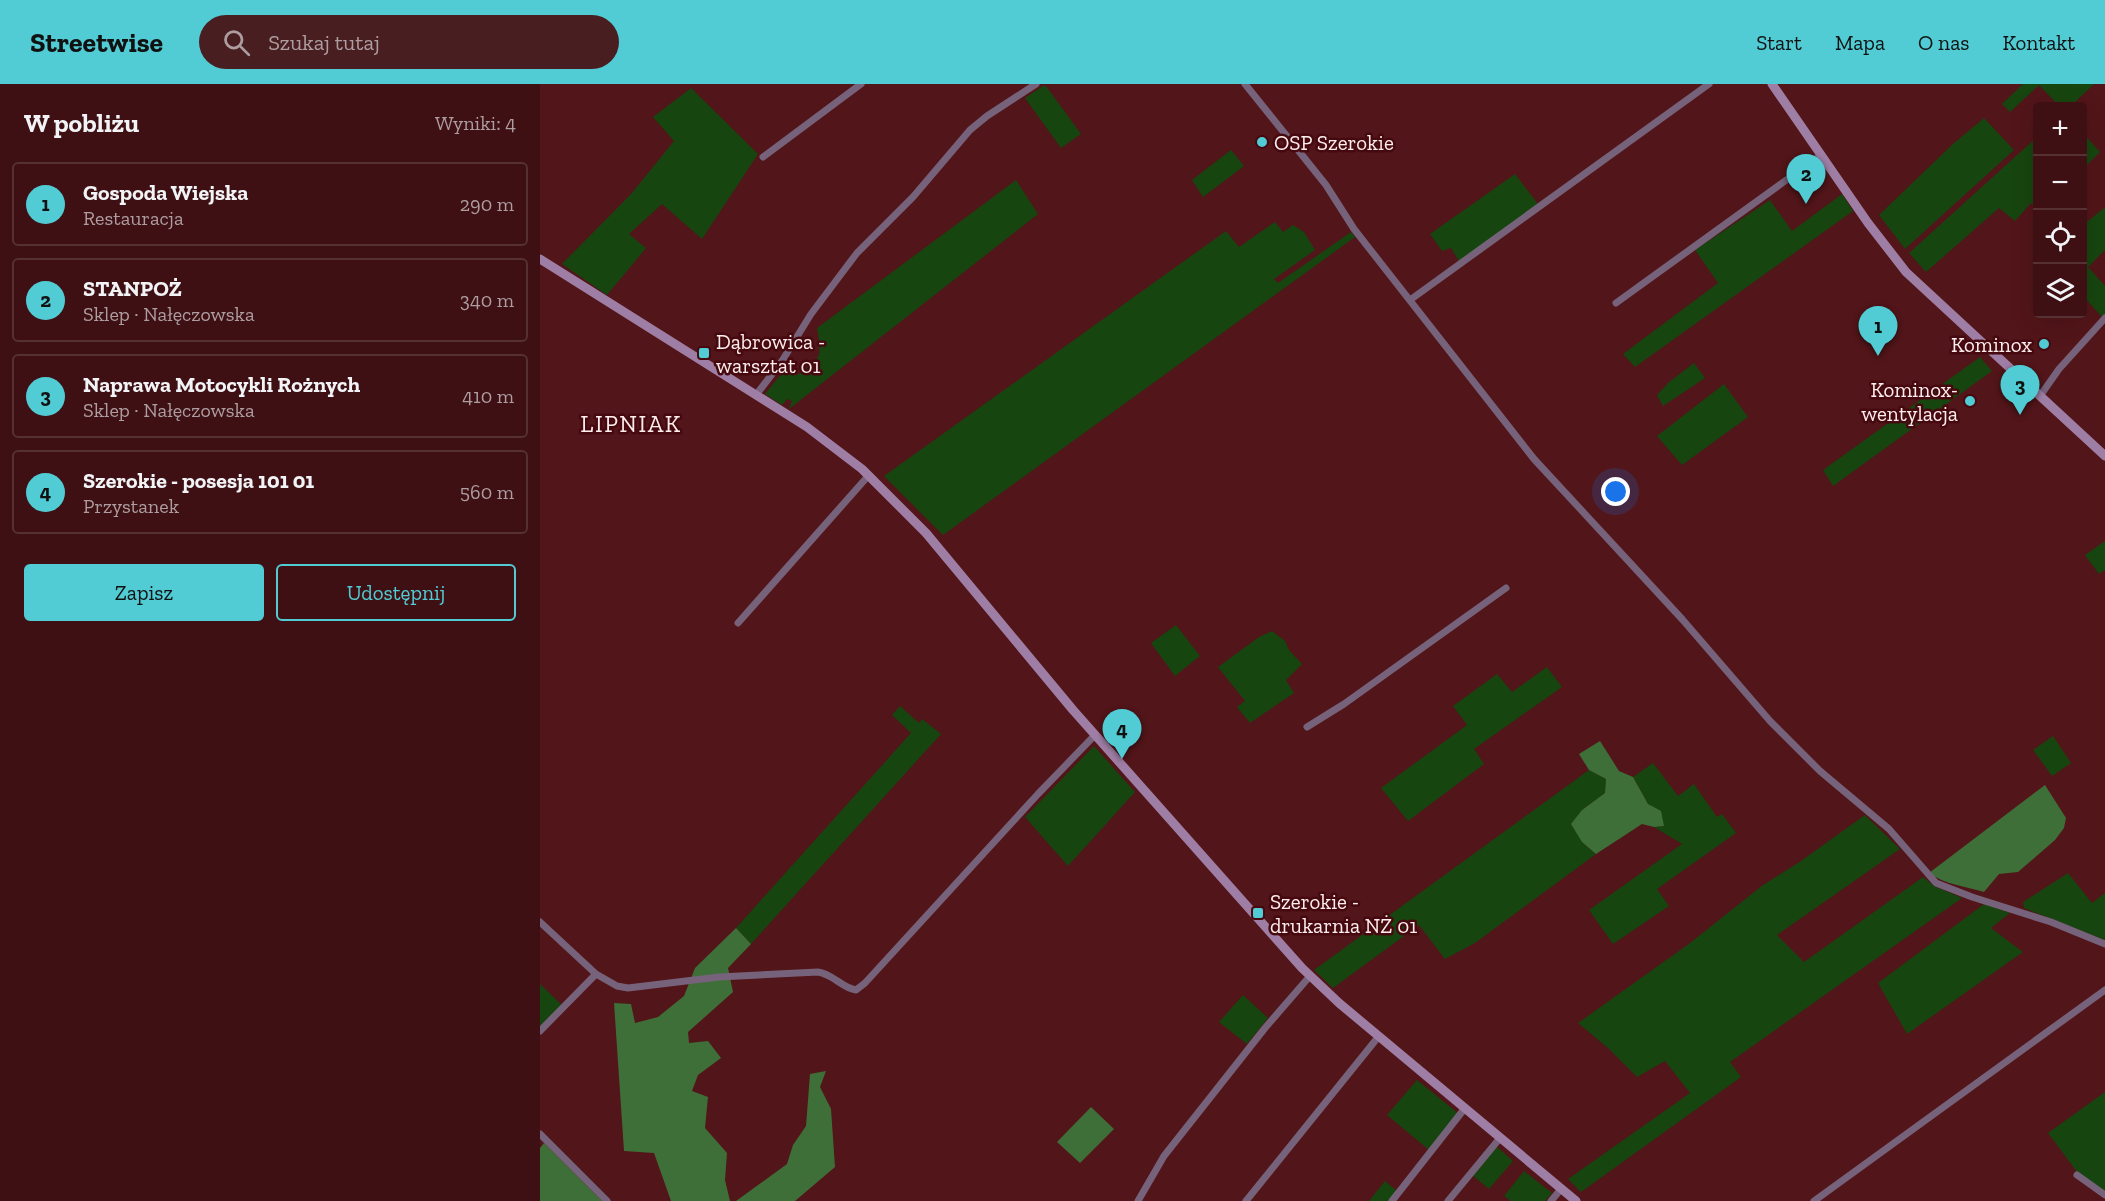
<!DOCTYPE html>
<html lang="pl">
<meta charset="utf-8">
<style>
:root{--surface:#3e1013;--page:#491e21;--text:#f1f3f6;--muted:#ad9da0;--line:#573033;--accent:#51ccd4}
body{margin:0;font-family:"Zilla Slab",serif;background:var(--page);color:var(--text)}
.controls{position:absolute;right:18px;top:18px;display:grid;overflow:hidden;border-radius:6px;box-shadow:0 6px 24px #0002}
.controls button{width:54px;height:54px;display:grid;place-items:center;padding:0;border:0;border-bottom:2px solid var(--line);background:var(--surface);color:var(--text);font:30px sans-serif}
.you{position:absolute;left:1076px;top:408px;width:21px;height:21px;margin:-15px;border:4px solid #fff;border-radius:50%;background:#1a73e8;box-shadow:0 0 0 9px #1a73e833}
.badge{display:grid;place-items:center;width:39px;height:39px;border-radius:50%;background:var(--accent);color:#111;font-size:20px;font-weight:700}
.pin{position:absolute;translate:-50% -50px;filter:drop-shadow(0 2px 3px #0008)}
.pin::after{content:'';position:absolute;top:32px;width:21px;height:18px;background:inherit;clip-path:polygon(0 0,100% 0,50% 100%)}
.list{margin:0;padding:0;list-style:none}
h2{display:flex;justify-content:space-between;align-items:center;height:78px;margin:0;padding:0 24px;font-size:26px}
h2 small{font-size:20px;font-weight:400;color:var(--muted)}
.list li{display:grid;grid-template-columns:39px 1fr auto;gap:18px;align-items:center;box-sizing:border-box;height:84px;margin:0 12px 12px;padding:0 12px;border:2px solid var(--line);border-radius:6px}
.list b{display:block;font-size:22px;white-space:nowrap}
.list p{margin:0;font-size:20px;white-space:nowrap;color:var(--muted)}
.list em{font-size:20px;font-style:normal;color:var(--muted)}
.actions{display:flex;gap:12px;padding:18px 24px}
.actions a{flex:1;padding:14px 0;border:2px solid var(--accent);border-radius:6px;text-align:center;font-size:21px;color:var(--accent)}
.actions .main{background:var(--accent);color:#111}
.icon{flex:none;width:33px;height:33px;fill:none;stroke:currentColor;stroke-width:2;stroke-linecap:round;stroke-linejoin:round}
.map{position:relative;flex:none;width:1565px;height:1117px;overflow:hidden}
header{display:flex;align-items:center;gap:36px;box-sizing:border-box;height:84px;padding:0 30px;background:var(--accent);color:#111}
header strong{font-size:28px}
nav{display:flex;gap:33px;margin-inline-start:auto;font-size:21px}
.search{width:420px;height:54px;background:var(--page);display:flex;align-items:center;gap:15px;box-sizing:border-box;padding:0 21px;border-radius:33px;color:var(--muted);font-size:22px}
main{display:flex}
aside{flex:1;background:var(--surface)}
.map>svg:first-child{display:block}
</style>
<header>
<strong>Streetwise</strong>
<div class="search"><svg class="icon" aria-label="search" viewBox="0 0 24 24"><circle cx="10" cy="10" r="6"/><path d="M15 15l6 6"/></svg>Szukaj tutaj</div>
<nav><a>Start</a><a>Mapa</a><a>O nas</a><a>Kontakt</a></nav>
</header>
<main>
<aside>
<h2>W pobliżu<small>Wyniki: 4</small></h2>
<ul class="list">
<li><span class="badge">1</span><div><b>Gospoda Wiejska</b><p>Restauracja</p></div><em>290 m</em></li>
<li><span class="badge">2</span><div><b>STANPOŻ</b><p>Sklep · Nałęczowska</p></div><em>340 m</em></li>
<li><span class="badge">3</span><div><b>Naprawa Motocykli Rożnych</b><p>Sklep · Nałęczowska</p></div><em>410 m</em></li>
<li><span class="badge">4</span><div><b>Szerokie - posesja 101 01</b><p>Przystanek</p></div><em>560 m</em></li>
</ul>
<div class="actions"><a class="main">Zapisz</a><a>Udostępnij</a></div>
</aside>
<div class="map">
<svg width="1565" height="1117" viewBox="0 0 1565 1117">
<rect width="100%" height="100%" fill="#521519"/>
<!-- green -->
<path fill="#17450f" d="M 1483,0 L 1554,0 L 1531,22 L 1519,22 L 1499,1 L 1470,28 L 1462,20 Z
M 503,2 L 506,2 L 541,50 L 521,64 L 485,14 Z
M 151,4 L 218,70 L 162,155 L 122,120 L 89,150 L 106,164 L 67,211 L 22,180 L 91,110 L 134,57 L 113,33 Z
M 1444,34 L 1474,66 L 1365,165 L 1339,131 L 1414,59 Z
M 1543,49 L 1560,68 L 1543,85 L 1542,85 Z
M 1497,53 L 1497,125 L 1491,119 L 1475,137 L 1459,124 L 1386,188 L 1369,169 Z
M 691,66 L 704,82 L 663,113 L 652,96 Z
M 975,90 L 998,120 L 919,177 L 911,164 L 902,167 L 890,150 Z
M 476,96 L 498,130 L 249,325 L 252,317 L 247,315 L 242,321 L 225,310 L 243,288 L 257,291 C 282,275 282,273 277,244 Z
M 1302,110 L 1313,127 L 1095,283 L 1083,270 L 1178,199 L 1155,166 L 1230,116 L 1252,147 Z
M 1565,123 L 1565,166 L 1548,183 L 1565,202 L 1565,230 L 1562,233 L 1543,212 L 1542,142 Z
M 735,138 L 743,148 L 753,141 L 764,148 L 775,166 L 734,195 L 738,199 L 811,148 L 815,153 L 403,451 L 344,392 L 686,147 L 699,163 Z
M 1440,273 L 1452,287 L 1293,402 L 1283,386 Z
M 1154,279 L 1165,294 L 1123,322 L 1117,311 L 1129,298 Z
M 1184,300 L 1208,333 L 1142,381 L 1117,352 Z
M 1565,457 L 1565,486 L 1559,490 L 1545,471 Z
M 636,541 L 660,572 L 635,592 L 611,559 Z
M 732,547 L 745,557 L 749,566 L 762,580 L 746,596 L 754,609 L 710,639 L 697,623 L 705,617 L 678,583 L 719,553 Z
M 1007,583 L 1022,603 L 934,665 L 944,680 L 868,737 L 841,704 L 927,641 L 913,622 L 957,590 L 972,608 Z
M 360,622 L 379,639 L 382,635 L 401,650 L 211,860 L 196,844 L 371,649 L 352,631 Z
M 1513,652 L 1531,679 L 1512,692 L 1493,666 Z
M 554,662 L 595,708 L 528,782 L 485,733 Z
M 1113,679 L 1138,712 L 1154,700 L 1177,733 L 1182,730 L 1196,749 L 1117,805 L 1129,822 L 1073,860 L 1049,826 L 1142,760 L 1114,743 L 1124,742 L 1108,720 L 1093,693 Z
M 1049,686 L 1066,695 L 1065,709 L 1042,726 L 1042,758 L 1056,770 L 935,859 L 905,875 L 879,841 L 793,904 L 774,886 Z
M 1325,731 L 1360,765 L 1237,851 L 1264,878 L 1383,793 L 1394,802 L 1422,814 L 1190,978 L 1201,993 L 1041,1108 L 1028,1095 L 1150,1009 L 1125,977 L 1097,993 L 1068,964 L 1038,939 L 1150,859 L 1223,801 L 1258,779 Z
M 1528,789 L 1552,819 L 1565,809 L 1565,856 L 1484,824 L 1483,818 Z
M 1444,820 L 1470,829 L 1451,844 L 1483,868 L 1367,950 L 1338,899 Z
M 0,900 L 22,921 L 0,945 Z
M 703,911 L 728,934 L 707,960 L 679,938 Z
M 877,996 L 919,1030 L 889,1066 L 847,1031 Z
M 1565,1008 L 1565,1109 L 1540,1092 L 1508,1049 Z
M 956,1062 L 973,1077 L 949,1105 L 932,1091 Z
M 984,1087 L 1012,1109 L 1005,1117 L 971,1117 L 964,1112 Z
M 845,1097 L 857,1107 L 849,1117 L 829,1117 Z"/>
<!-- forest -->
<path fill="#3f6f38" d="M 1060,657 L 1079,687 L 1093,693 L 1108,720 L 1121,727 L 1124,742 L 1114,743 L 1102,740 L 1056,770 L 1042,758 L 1031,740 L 1042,726 L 1065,709 L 1066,695 L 1049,686 L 1039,670 Z
M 1505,701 L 1526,734 L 1524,744 L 1515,756 L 1478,788 L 1459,790 L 1444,808 C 1425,802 1406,801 1389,789 Z
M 196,844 L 211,860 L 188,884 L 193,908 L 148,948 L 149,959 L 168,957 L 181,974 L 158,991 L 152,1007 L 168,1013 L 165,1044 L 187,1069 L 185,1096 L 190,1117 L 131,1117 L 114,1069 L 84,1067 L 74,919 L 91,920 L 95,939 L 118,933 L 144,912 L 155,884 Z
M 286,987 L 280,1003 L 291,1025 L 295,1083 L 255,1117 L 196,1117 L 247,1080 L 253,1061 L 266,1042 L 270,990 Z
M 551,1023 L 574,1045 L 540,1079 L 517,1058 Z
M 4,1059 L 62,1117 L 0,1117 L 0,1064 Z"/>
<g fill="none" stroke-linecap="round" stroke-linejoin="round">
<!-- street -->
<path stroke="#76627a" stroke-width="7" d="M 705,0 L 786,101 L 814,145 L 994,375 L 1142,535 L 1230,637 L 1280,687 L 1349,745 L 1396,799 L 1432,813 L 1511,838 L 1565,860
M 223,73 L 321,0
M 870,216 L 1169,0
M 1076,219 L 1281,71
M 216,311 L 242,277 L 271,230 L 317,169 L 373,113 L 430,46 L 447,32 L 496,0
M 1500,312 L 1519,285 L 1565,234
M 198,539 L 329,391
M 767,643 L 804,620 L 966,504
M 0,838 L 56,890
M 0,947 L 56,890 L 77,902 L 88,904 L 179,893 L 278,888 C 293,890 302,904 316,906 L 325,899 L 498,710 L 555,651
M 0,1050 L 67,1117
M 1537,1091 L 1565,1111
M 598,1117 L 624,1072 L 725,944 L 770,892
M 706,1117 L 839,952
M 852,1117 L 925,1024
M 908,1117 L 960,1054
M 1011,1117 L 1021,1105
M 1274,1117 L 1565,906"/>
<!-- secondary -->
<path stroke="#9f7ea5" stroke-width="9" d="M 1232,0 L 1328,139 L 1366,188 L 1565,372
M 0,175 L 267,343 L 322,385 L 386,449 L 533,626 L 762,884 L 799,919 L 1036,1117"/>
</g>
<!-- markers -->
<g fill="#51ccd4" stroke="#46090f" stroke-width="2">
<circle cx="722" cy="58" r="6"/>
<circle cx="1504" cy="260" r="6"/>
<rect x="158" y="263" width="12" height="12" rx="3"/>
<circle cx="1430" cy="317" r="6"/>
<rect x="712" y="823" width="12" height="12" rx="3"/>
</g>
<g text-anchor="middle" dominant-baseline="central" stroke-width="5" stroke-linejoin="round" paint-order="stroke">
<!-- poi labels -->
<g font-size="21" fill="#fdedec" stroke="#46090f" text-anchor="start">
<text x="734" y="58">OSP Szerokie</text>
<text x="176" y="257">Dąbrowica -<tspan x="176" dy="24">warsztat 01</tspan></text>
<text x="1492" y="260" text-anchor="end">Kominox</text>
<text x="1418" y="305" text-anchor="end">Kominox-<tspan x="1418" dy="24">wentylacja</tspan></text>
<text x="730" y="817">Szerokie -<tspan x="730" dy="24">drukarnia NŻ 01</tspan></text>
</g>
<!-- quarter labels -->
<g font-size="24" letter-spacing="1.5" fill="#fdedec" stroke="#46090f">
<text x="91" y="339">LIPNIAK</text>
</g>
</g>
</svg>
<div class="controls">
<button>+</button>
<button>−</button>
<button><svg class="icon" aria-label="locate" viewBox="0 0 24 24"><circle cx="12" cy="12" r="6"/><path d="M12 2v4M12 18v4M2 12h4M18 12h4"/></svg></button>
<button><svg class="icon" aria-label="layers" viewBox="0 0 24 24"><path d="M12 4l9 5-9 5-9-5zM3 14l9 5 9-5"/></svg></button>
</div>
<div class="you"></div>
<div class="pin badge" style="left:1338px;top:272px">1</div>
<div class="pin badge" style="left:1266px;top:120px">2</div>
<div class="pin badge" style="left:1480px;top:331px">3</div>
<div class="pin badge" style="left:582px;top:675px">4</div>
</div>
</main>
